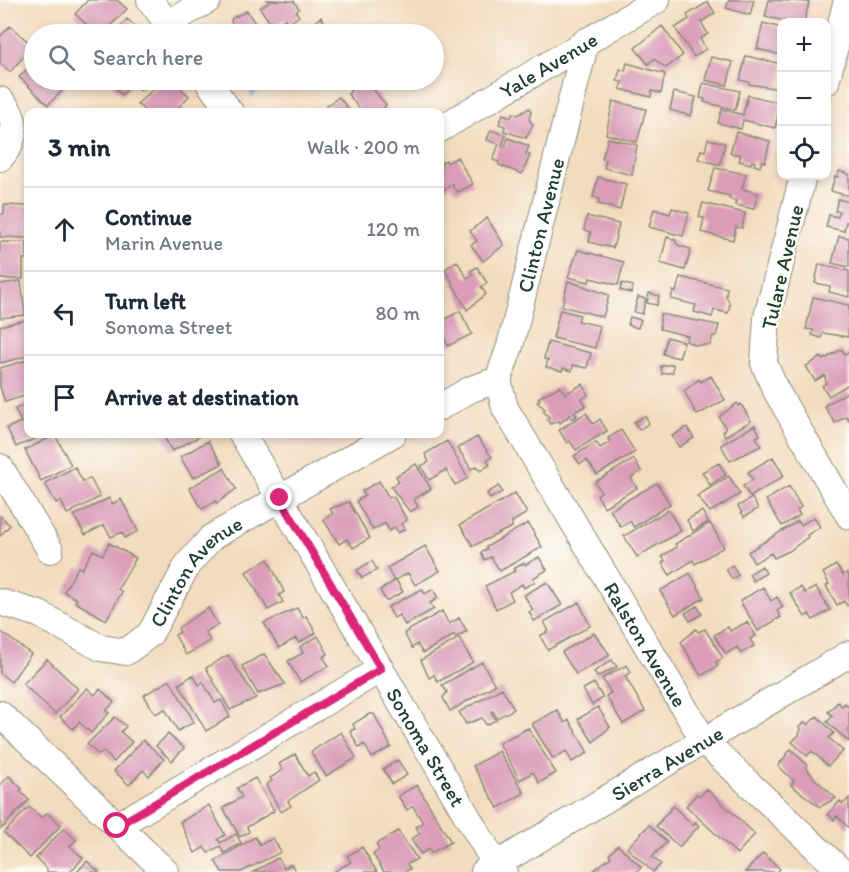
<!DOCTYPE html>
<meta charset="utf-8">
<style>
:root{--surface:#fff;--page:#f2f2f3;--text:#1f2937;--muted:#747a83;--line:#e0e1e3}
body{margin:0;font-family:Itim,sans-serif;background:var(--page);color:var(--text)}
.controls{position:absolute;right:18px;top:18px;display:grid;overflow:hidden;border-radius:12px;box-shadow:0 3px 9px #0003}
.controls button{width:54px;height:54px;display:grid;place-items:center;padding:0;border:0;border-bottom:2px solid var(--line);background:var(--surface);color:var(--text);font:30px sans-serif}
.stop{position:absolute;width:18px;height:18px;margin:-14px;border:4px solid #db2777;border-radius:50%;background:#fff}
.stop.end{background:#db2777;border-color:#fff;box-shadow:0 2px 6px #0008}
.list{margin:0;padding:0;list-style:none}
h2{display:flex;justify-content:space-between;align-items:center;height:78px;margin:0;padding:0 24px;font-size:26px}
h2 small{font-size:20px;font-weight:400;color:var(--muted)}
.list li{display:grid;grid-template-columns:39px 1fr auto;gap:18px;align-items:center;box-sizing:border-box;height:84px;padding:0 24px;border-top:2px solid var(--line)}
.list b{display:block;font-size:22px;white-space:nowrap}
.list p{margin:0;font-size:20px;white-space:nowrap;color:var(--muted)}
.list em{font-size:20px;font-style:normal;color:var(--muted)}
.icon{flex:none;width:33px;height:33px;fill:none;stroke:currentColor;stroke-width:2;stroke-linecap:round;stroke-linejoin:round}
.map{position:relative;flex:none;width:849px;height:872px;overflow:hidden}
.search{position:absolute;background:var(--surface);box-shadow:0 3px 9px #0003;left:24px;top:24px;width:420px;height:66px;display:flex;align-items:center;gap:15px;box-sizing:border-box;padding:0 21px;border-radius:33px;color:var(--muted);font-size:22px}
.panel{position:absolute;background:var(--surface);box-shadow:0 3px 9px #0003;left:24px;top:108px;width:420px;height:330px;border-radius:12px}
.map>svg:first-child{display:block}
</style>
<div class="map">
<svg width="849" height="872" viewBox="0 0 849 872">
<rect width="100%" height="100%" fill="#fdfcf7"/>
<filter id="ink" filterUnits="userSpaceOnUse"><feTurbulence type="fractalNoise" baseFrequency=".0167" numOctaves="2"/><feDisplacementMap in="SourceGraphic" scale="12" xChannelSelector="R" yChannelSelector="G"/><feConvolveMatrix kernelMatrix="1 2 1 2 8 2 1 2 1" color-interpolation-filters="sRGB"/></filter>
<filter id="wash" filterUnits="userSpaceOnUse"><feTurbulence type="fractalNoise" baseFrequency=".008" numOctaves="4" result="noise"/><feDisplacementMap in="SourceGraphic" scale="24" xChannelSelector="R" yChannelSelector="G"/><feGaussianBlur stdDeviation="1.35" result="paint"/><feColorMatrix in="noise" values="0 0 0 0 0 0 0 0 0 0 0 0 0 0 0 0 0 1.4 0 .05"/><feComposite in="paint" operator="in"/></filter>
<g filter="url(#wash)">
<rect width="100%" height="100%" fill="#f3dcbe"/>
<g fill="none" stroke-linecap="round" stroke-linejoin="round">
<!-- stream -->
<path stroke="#6db1e3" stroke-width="5" d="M 252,94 L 266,80"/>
</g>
<g id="blocks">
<!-- building -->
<path fill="#da9cb7" d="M 88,0 L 117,0 L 127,9 L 102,34 L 97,34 L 75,14 Z
M 267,0 L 294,1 L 299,9 L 296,12 L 299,16 L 288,24 L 285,19 L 273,27 L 260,8 L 269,2 Z
M 729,0 L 754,0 L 750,15 L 726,8 Z
M 769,0 L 809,2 L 805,19 L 802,22 L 791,22 L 765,17 Z
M 708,2 L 715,13 L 701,22 L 708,34 L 700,39 L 706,49 L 694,57 L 675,28 L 689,19 L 687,15 Z
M 247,11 L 262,34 L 239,34 L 231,22 L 232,18 Z
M 321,17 L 329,29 L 317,34 L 311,25 Z
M 127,19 L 144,34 L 113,34 Z
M 763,23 L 782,28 L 782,55 L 757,49 Z
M 10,26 L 33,46 L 10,72 L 0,63 L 0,37 Z
M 662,26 L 683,55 L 666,68 L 654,59 L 648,64 L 635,48 Z
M 746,56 L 782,64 L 779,89 L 749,84 L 749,82 L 740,80 Z
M 711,57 L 733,62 L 727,85 L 705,80 Z
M 34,62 L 34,80 L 57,80 L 65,88 L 48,105 L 19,77 Z
M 627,63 L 665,74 L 661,93 L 652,91 L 651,97 L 620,89 L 622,82 L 617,81 L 620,69 L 625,71 Z
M 117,80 L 149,80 L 140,90 L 133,83 L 122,95 L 112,85 Z
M 164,80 L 173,80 L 189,96 L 179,107 L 183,112 L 147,112 L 137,104 Z
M 347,80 L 356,80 L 360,85 L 366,80 L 386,105 L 384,107 L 388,112 L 362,112 L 348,94 L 351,91 L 344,82 Z
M 703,83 L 740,91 L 735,110 L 704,102 L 705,99 L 700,98 Z
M 674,92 L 696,97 L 691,116 L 670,110 Z
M 748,95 L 781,103 L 775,128 L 743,120 L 741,129 L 718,123 L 722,109 L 743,115 Z
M 339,97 L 351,112 L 331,112 L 326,106 Z
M 613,101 L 646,109 L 637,142 L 606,134 Z
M 529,108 L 531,112 L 529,119 L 533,125 L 526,138 L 504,131 L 505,126 L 499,124 L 503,114 L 511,117 L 513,113 L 518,115 Z
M 491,130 L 506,135 L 502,146 L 505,147 L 508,138 L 529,146 L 526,154 L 530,155 L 522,174 L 499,165 L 499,162 L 493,160 L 499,144 L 487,140 Z
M 736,132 L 770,141 L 765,162 L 762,161 L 760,167 L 754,165 L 755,162 L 752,161 L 751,164 L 739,161 L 741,155 L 730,153 Z
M 608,138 L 637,145 L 632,175 L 604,168 L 606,160 L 602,159 Z
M 708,139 L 725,143 L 720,165 L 698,159 L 701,150 L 705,151 Z
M 457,157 L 473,184 L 458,192 L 453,188 L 453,184 L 440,192 L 441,163 L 446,160 L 447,163 Z
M 715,168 L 746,174 L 742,189 L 758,193 L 754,209 L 735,205 L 736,201 L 729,199 L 730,196 L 708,191 Z
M 839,171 L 849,174 L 849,196 L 831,191 L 835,176 L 838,177 Z
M 598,177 L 626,184 L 620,210 L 598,204 L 599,199 L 593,197 Z
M 838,199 L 849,202 L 849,222 L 846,222 L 844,231 L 826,227 L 829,215 L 838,217 L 839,211 L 835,211 Z
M 703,203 L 745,213 L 742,228 L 736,227 L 733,240 L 701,232 L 704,218 L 699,217 Z
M 4,205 L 28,206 L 28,238 L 0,237 L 0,214 L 4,214 Z
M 672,208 L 689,213 L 683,236 L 649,227 L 654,209 L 670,214 Z
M 587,216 L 619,224 L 613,248 L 589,242 L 591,232 L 584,230 Z
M 487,218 L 504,245 L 483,261 L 471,245 L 477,241 L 470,231 Z
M 839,236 L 849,238 L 849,267 L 832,263 Z
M 667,237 L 676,240 L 676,243 L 680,246 L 691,249 L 685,270 L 660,263 Z
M 0,242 L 27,242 L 27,259 L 23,259 L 23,279 L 0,279 Z
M 578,250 L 624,262 L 618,285 L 590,278 L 589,282 L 568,277 Z
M 457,261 L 467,278 L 473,275 L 470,271 L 477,267 L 487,283 L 481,287 L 486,294 L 467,310 L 445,269 Z
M 819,264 L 849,271 L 849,297 L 829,292 L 830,286 L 815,283 Z
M 680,277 L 727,288 L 726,296 L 730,304 L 728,313 L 714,310 L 712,317 L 694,312 L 696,305 L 671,299 L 673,291 L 676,292 Z
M 21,281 L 25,315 L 0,318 L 0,284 Z
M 568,281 L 609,295 L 603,317 L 562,306 Z
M 622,283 L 633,286 L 631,293 L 620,290 Z
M 649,293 L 659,296 L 657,305 L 647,303 Z
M 638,297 L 646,299 L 642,314 L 634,312 Z
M 813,297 L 849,305 L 848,337 L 823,333 L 821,338 L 812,335 L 813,330 L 806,329 Z
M 560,310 L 580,315 L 578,321 L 600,326 L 595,348 L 553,338 Z
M 460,311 L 472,334 L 448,346 L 444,337 L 440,340 L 440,322 Z
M 660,314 L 719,325 L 716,336 L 713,336 L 710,345 L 695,345 L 686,341 L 688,336 L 660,329 Z
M 630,317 L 641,320 L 638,328 L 628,325 Z
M 25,320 L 28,356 L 0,363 L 0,326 Z
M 667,337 L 684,342 L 679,358 L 663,354 Z
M 548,342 L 591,353 L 587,368 L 573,365 L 572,371 L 563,368 L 562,371 L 546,367 L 548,360 L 544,359 Z
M 842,349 L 845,355 L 849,352 L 849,384 L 829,396 L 822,386 L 826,383 L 825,375 L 815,381 L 806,366 L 821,357 L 823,360 Z
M 27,360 L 28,395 L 5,402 L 0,387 L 0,368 Z
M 673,364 L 673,372 L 662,374 L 661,366 Z
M 711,376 L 725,400 L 697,415 L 684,391 L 699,379 L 701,382 Z
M 583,384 L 588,395 L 582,399 L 586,406 L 574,412 L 577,416 L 572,419 L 570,415 L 560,423 L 559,421 L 550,424 L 547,419 L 549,417 L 543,411 L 545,409 L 537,402 L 540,400 L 538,398 L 560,386 L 565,394 Z
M 849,391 L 849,421 L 846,416 L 835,423 L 824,406 Z
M 28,403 L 28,434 L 46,434 L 16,447 L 7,428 L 21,422 L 15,409 Z
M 737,403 L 739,406 L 741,404 L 751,421 L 725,436 L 723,432 L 726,429 L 719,417 Z
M 586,413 L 593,424 L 600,419 L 607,431 L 576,450 L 570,441 L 567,443 L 559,430 Z
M 645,416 L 649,423 L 639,430 L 634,422 Z
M 755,425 L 760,435 L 756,437 L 761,446 L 730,461 L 721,445 Z
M 687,427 L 694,438 L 679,447 L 672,436 Z
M 621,430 L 635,452 L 597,475 L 587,460 L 580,464 L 574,456 L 596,442 L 600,448 L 610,442 L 608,438 Z
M 162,434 L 204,434 L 172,451 Z
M 55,435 L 71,465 L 41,481 L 25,450 Z
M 477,437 L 492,457 L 487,460 L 490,465 L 480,471 L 477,466 L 471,469 L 458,448 Z
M 208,441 L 222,464 L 193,478 L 180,457 Z
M 447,441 L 468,478 L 455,485 L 446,470 L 429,480 L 421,466 L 429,462 L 425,454 Z
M 773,457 L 784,476 L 750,497 L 743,486 L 753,480 L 748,472 Z
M 634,459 L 641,471 L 631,478 L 637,488 L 604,507 L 597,495 L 601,492 L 595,482 Z
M 719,463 L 726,475 L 710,485 L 702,472 Z
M 416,464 L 431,489 L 414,499 L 418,507 L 410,512 L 391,487 L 399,482 L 396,476 Z
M 75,467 L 83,482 L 90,478 L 100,497 L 67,514 L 61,501 L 56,503 L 45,483 Z
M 224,468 L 236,489 L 217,503 L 216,501 L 202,509 L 189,488 Z
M 729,476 L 740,494 L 710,512 L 697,496 Z
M 379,481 L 389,498 L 393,496 L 407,520 L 401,524 L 405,529 L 398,533 L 395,527 L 389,531 L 385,523 L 373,530 L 356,501 L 365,496 L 362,491 Z
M 657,483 L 670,504 L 634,527 L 630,521 L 621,527 L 610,510 Z
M 499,486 L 502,492 L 490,499 L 487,493 Z
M 789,486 L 801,507 L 797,510 L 800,515 L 782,526 L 766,500 Z
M 515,493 L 527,513 L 512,522 L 512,527 L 473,546 L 460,525 Z
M 109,498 L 112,504 L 121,499 L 138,531 L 125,538 L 122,532 L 111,537 L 104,525 L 85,535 L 74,516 Z
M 752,498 L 758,509 L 744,517 L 738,506 Z
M 349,502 L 370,538 L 353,548 L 347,539 L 339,544 L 323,519 L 333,514 L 330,509 Z
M 668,510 L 681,531 L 637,557 L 624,536 Z
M 702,511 L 708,522 L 693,531 L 687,520 Z
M 0,516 L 10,525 L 0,536 Z
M 814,517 L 820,527 L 807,535 L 808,537 L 789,551 L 774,558 L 771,553 L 754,563 L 748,552 L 798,521 L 801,525 Z
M 528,523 L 542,547 L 500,571 L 491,557 L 485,560 L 481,553 L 487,549 L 486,547 Z
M 710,523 L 724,547 L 695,564 L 693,560 L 670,575 L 662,563 L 665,561 L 662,556 L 677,547 L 675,544 Z
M 109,543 L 136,558 L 118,589 L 122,592 L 106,620 L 75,602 L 77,599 L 64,592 L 78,567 L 82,569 L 93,550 L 103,555 Z
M 425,546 L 440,571 L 415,585 L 408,573 L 394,581 L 387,568 Z
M 539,557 L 547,570 L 533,578 L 535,582 L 524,588 L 522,584 L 509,592 L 513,600 L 496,609 L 485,586 L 515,571 L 513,569 L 524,563 L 525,565 Z
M 268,559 L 284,592 L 279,595 L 283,602 L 268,610 L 246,572 Z
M 372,561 L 377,570 L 362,578 L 357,570 Z
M 732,565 L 738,575 L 732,579 L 726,569 Z
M 836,565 L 843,575 L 847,573 L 849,576 L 849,605 L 847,606 L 844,601 L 837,605 L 826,586 L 829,584 L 823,573 Z
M 762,566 L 766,573 L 753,581 L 749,574 Z
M 690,573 L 704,598 L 675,615 L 660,591 Z
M 396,580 L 403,592 L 386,601 L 380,590 Z
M 547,582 L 562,605 L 534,621 L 529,612 L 533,610 L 524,595 Z
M 763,587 L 771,601 L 777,597 L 783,607 L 777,611 L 781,617 L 758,631 L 740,601 Z
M 801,587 L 805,593 L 816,587 L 830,610 L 813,620 L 809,614 L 805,617 L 790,593 Z
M 422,589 L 425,594 L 433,589 L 438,598 L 430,603 L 434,609 L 405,625 L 399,615 L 394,618 L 388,607 Z
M 579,602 L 590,626 L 548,650 L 540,636 L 549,631 L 544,622 Z
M 697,606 L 702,614 L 690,621 L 685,613 Z
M 208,608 L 218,625 L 205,632 L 210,641 L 186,655 L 175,635 L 180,632 L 178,628 Z
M 297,608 L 303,618 L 306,616 L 316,633 L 299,643 L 296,638 L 279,648 L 264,623 Z
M 442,611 L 449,624 L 459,618 L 467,631 L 456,637 L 454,635 L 423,653 L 417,644 L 412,648 L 404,633 Z
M 747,622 L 756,636 L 750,639 L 754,646 L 741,653 L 737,647 L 726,654 L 714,635 L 728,627 L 730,631 Z
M 696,629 L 698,632 L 705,629 L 723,658 L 716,662 L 718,666 L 701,676 L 681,642 Z
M 0,631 L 31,654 L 11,682 L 0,673 Z
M 594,633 L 610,655 L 576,674 L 562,652 Z
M 318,636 L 328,654 L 323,657 L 329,666 L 300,682 L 288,661 L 303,653 L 300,647 Z
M 459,638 L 473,662 L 438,682 L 434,675 L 429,678 L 421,660 Z
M 264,654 L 285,684 L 258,694 L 242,666 Z
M 228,655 L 256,698 L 230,710 L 206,668 Z
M 47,659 L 78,689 L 55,714 L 23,684 Z
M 612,660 L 617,667 L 597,677 L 594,672 Z
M 482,662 L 495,685 L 450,711 L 443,698 L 447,692 L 442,685 Z
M 627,665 L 631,672 L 625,676 L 645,711 L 623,724 L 606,696 L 611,693 L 602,678 Z
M 193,675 L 199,685 L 203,682 L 215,703 L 221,700 L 230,717 L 206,731 L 179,684 Z
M 170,680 L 194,722 L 178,731 L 165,709 L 155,714 L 144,695 Z
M 594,683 L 603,698 L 592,705 L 583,689 Z
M 87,688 L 95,695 L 100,689 L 114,702 L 106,711 L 109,713 L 91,733 L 79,722 L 73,729 L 60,717 Z
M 502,688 L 514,709 L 497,718 L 493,711 L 491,712 L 496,720 L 486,725 L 482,718 L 466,724 L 459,712 Z
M 838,702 L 842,706 L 845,703 L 849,707 L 849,742 L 827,722 L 833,716 L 828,712 Z
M 598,707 L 610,727 L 593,742 L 578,719 Z
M 557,710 L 565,723 L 569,720 L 588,753 L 572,762 L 566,751 L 553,759 L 532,724 Z
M 369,714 L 374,714 L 391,747 L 372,758 L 364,744 L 359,748 L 350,731 L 355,729 L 353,724 Z
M 817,716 L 834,733 L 829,738 L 843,751 L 828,766 L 812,751 L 807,756 L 792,742 L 799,735 L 801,729 L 799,727 L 805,722 L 808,725 Z
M 115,717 L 126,726 L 121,732 L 132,742 L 114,762 L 103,751 L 99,755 L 87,744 Z
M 528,728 L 556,773 L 539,783 L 533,772 L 520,780 L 499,743 Z
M 341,732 L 356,758 L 326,776 L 311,752 Z
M 168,734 L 184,748 L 172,761 L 156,746 Z
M 143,740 L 164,759 L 149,776 L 143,770 L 129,785 L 114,771 Z
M 791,749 L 807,765 L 805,767 L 817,781 L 836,798 L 820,807 L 791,785 L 794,781 L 778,766 Z
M 499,751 L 524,793 L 498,808 L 473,766 Z
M 295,754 L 308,776 L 314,772 L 319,780 L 288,801 L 291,806 L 281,812 L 266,785 L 272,781 L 270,778 L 283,770 L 279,764 Z
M 398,760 L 407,775 L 392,784 L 383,769 Z
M 9,776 L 22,789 L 20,791 L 29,800 L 1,829 L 0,785 Z
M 255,778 L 274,811 L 247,827 L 249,832 L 240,837 L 223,808 L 242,797 L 237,788 Z
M 417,785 L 451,842 L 431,853 L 429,849 L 421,854 L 411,839 L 420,834 L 416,827 L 423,823 L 413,806 L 407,810 L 398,796 Z
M 707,789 L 755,834 L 737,854 L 686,806 L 697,794 L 700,796 Z
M 849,798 L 849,828 L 837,816 L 834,820 L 828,814 L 840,801 L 843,804 Z
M 209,805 L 225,835 L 218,839 L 220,843 L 236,834 L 241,843 L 224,853 L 220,846 L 208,853 L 204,847 L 195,853 L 180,822 Z
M 673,806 L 693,825 L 695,822 L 699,826 L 679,847 L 656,826 Z
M 29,807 L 42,818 L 47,813 L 61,825 L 30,858 L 4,833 Z
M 649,825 L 667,842 L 652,857 L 661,864 L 653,872 L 627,848 Z
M 64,828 L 76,840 L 70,846 L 83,858 L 70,872 L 47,872 L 47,869 L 36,858 Z
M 398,831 L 417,859 L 407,864 L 410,869 L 404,872 L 384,872 L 373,854 L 379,850 L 376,844 Z
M 255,837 L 260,845 L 273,838 L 281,852 L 241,872 L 222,872 L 215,861 Z
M 618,845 L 641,867 L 637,872 L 596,872 L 594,870 L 611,857 L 609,855 Z
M 362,847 L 377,872 L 333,872 L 351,862 L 347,856 Z
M 763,853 L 780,869 L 777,872 L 745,872 Z
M 278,858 L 284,868 L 291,864 L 296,872 L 253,872 Z
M 87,861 L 99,872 L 77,872 Z"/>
</g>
</g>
<g filter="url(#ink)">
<use href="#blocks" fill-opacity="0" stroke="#898c79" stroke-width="1.5"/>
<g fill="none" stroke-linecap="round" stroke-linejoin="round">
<!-- minor casing -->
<g stroke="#898c79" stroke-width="28">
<g id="minor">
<path d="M 150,0 L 175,34"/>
<path d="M 167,24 L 208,0"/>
<path d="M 207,80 L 230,112"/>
<path d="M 826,82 L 847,0"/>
<path d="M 0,100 C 19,118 17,140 0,158"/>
<path id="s1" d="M 440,129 L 657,0"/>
<path d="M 803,176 L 767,317 L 764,363 L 775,389 L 849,516"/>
<path id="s2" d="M 498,380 L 505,408 L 704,741 L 842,872"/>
<path id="s3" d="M 440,407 L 471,389 L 498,380 L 510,346 L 586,41"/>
<path id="s4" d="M 242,434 L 496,865 L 504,872"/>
<path d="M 0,467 L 50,550"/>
<path id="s5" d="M 0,602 L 39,614 L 101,648 L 126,652 L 150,634 L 188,564 L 212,537 L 393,434"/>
<path d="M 0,714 L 166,872"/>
<path d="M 117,826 L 381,669"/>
<path id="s6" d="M 484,872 L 849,654"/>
</g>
</g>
<!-- minor -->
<use href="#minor" stroke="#fff" stroke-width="26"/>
</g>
</g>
<g fill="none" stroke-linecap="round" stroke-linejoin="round" filter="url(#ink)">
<!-- route -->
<path stroke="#db2777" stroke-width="8" d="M 117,826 L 381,669 L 280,498"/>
</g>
<g text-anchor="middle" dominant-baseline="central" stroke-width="5" stroke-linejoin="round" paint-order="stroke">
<!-- street labels -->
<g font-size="21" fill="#1f3d34" stroke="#fdfcf7">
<text stroke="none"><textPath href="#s1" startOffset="126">Yale Avenue</textPath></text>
<text stroke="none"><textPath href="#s3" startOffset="225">Clinton Avenue</textPath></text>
<text transform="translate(782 267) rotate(-77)">Tulare Avenue</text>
<text stroke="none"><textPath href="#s5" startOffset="246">Clinton Avenue</textPath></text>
<text stroke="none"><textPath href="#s2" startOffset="304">Ralston Avenue</textPath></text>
<text stroke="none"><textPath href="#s4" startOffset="363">Sonoma Street</textPath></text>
<text stroke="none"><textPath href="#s6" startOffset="213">Sierra Avenue</textPath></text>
</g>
</g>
</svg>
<div class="controls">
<button>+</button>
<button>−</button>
<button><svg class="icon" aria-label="locate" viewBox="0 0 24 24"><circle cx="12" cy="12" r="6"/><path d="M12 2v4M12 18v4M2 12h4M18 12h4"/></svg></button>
</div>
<div class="stop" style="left:117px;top:826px"></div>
<div class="stop end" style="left:280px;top:498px"></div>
<div class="search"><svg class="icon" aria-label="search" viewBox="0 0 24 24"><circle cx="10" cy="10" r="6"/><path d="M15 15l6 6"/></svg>Search here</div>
<section class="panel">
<h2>3 min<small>Walk · 200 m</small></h2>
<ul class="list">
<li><svg class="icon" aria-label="ahead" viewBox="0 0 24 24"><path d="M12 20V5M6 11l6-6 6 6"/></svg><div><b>Continue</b><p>Marin Avenue</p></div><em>120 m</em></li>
<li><svg class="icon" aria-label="left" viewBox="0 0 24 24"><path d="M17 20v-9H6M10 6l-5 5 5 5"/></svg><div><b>Turn left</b><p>Sonoma Street</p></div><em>80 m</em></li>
<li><svg class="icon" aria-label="arrive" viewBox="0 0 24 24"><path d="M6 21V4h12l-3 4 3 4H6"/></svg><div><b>Arrive at destination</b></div></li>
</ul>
</section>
</div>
